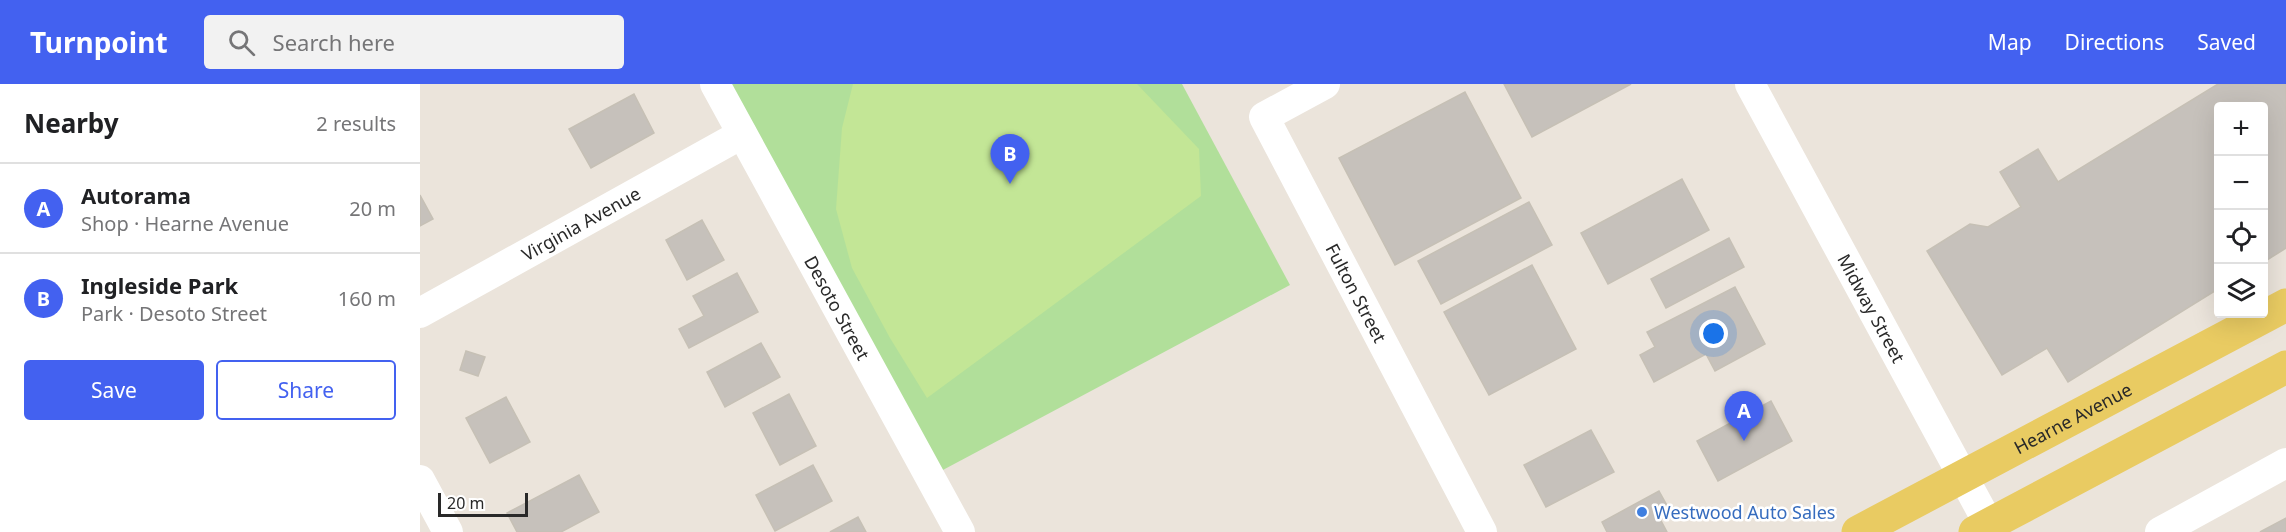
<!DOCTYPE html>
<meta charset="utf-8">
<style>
:root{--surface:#fff;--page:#f2f2f2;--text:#202124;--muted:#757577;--line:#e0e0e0;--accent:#4361f0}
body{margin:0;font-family:"Noto Sans",sans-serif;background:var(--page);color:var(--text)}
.controls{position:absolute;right:18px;top:18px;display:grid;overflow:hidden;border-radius:6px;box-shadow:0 6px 24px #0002}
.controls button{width:54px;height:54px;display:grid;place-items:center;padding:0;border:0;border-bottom:2px solid var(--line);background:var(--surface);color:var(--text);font:30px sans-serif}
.scale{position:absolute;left:18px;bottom:15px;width:90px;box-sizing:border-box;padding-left:6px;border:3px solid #292929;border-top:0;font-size:16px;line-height:21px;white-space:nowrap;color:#292929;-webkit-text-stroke:4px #fff;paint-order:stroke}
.you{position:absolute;left:1294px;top:250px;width:21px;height:21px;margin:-15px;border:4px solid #fff;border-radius:50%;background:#1a73e8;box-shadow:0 0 0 9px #1a73e833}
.badge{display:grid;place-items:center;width:39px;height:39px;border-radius:50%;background:var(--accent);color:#fff;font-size:20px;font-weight:700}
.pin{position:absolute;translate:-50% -50px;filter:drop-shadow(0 2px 3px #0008)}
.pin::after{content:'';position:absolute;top:32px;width:21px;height:18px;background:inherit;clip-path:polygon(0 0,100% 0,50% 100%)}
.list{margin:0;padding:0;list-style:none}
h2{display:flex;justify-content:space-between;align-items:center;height:78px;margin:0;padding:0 24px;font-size:26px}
h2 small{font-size:20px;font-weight:400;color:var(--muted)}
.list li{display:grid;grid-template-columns:39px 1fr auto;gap:18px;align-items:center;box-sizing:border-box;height:90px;padding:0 24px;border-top:2px solid var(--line)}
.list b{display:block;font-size:22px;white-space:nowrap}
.list p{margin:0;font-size:20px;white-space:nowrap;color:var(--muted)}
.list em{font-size:20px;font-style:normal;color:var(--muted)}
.actions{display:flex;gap:12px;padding:18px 24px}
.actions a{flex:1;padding:14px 0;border:2px solid var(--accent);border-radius:6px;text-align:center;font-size:21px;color:var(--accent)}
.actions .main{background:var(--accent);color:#fff}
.icon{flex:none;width:33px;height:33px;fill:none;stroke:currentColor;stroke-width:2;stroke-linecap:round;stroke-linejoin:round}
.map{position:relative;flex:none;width:1866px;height:448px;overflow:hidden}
header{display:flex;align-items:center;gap:36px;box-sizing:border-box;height:84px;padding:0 30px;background:var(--accent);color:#fff}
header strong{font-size:28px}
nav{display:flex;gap:33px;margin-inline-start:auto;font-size:21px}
.search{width:420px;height:54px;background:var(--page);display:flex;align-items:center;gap:15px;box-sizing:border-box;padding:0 21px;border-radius:6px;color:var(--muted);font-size:22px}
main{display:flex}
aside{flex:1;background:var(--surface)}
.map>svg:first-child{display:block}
</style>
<header>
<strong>Turnpoint</strong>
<div class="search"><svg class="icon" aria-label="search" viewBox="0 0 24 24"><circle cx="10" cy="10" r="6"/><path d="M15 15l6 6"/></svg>Search here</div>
<nav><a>Map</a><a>Directions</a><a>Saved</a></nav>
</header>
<main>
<aside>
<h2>Nearby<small>2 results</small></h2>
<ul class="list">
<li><span class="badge">A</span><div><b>Autorama</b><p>Shop · Hearne Avenue</p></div><em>20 m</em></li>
<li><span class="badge">B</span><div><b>Ingleside Park</b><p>Park · Desoto Street</p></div><em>160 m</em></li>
</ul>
<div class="actions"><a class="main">Save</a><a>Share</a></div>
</aside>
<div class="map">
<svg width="1866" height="448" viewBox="0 0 1866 448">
<rect width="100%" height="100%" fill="#ebe4db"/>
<!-- green -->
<path fill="#b1df9a" d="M 309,0 L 762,0 L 870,201 L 521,387 Z"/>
<!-- pitch -->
<path fill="#c3e696" d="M 433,0 L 717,0 L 779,65 L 781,112 L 507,314 L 470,254 L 432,184 L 416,125 L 422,44 Z"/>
<!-- building -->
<path fill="#c6c1bb" stroke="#c6c0b5" stroke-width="1.5" d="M 1084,0 L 1211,0 L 1112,53 Z
M 1798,0 L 1866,0 L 1866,164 L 1844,178 L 1844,22 L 1798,22 L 1798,205 L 1648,298 L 1627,264 L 1582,291 L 1507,167 L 1550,140 L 1568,143 L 1601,123 L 1580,88 L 1618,65 L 1638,98 Z
M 1045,8 L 1101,114 L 975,181 L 919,74 Z
M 214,10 L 234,49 L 171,84 L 149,45 Z
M 1262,95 L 1289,146 L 1188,200 L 1161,149 Z
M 0,111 L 13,135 L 0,142 Z
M 1109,118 L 1132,161 L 1021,220 L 998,177 Z
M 282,136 L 304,176 L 267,196 L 246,156 Z
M 1309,154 L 1324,183 L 1246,224 L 1231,195 Z
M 1112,181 L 1156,265 L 1069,311 L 1024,228 Z
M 317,189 L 338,228 L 269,264 L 259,245 L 284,232 L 273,212 Z
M 1315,203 L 1345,260 L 1295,287 L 1286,270 L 1234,298 L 1220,271 L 1235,263 L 1227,248 Z
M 341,259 L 360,293 L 305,323 L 287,288 Z
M 46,267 L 65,273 L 58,292 L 40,286 Z
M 369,310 L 396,362 L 360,381 L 333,329 Z
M 86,313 L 110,358 L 70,379 L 46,334 Z
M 1351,317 L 1372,357 L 1298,397 L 1277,357 Z
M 1171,346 L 1194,388 L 1126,423 L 1104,381 Z
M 393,381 L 412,417 L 355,447 L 336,411 Z
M 159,391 L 179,428 L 141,448 L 97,448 L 87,429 Z
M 1239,407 L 1249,425 L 1238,431 L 1247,448 L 1187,448 L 1182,438 Z
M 438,433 L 446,448 L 410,448 Z
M 1866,434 L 1866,448 L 1840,448 Z"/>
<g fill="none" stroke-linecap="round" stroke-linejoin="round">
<!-- minor -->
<g stroke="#fff" stroke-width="30">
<path id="s1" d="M 295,0 L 540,448"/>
<path id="s2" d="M 905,0 L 844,33 L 1062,448"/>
<path id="s3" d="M 1330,0 L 1573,448"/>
<path id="s4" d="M 0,229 L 322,50"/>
<path d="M 0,396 L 28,448"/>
<path d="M 1740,448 L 1866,379"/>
</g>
<!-- major -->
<g stroke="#e9cb62" stroke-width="33">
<path id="s5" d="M 1438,448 L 1866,221"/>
<path d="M 1555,448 L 1866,283"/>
</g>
</g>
<!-- markers -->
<circle fill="#3f7fe0" stroke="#fff" stroke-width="2" cx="1222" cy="428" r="6"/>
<g text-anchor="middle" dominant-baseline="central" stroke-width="5" stroke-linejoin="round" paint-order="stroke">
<!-- street labels -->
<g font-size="18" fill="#292929" stroke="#fff">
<text stroke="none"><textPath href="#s4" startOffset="184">Virginia Avenue</textPath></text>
<text stroke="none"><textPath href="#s2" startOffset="268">Fulton Street</textPath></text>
<text stroke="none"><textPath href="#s1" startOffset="255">Desoto Street</textPath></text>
<text stroke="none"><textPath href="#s3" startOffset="255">Midway Street</textPath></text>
<text stroke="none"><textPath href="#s5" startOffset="243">Hearne Avenue</textPath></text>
</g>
<!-- shop labels -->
<g font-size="18" fill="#366cbe" stroke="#fff" text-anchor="start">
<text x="1234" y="428">Westwood Auto Sales</text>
</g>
</g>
</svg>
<div class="controls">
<button>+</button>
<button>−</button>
<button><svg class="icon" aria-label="locate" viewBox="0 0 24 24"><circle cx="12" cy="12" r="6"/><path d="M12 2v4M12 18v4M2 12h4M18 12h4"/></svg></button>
<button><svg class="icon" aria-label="layers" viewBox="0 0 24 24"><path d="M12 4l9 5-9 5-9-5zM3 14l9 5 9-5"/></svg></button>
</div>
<div class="scale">20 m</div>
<div class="you"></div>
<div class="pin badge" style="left:1324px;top:357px">A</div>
<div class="pin badge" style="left:590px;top:100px">B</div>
</div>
</main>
